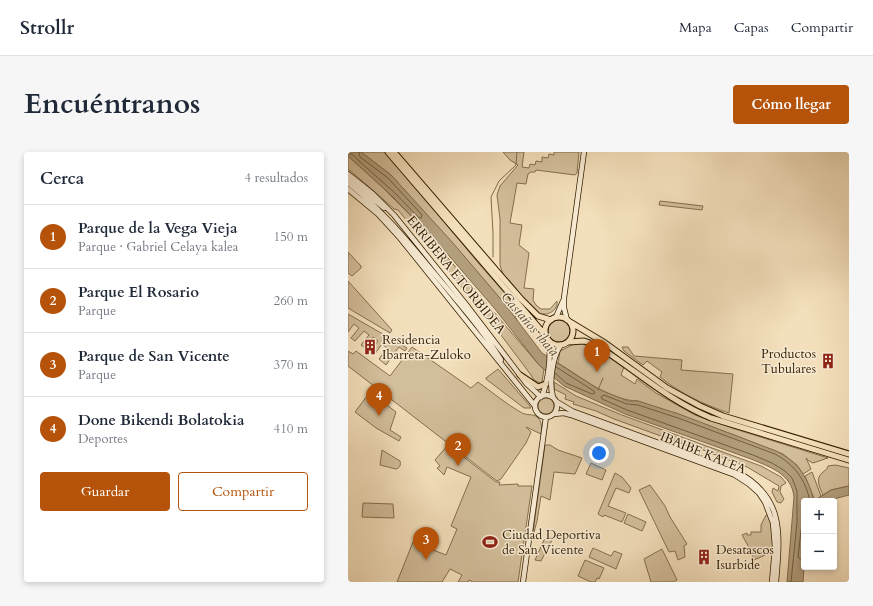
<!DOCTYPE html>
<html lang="es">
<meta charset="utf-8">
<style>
:root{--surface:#fff;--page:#f6f6f7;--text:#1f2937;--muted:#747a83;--line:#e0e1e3;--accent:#b45309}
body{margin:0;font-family:Cardo,serif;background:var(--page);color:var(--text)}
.controls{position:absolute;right:12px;bottom:12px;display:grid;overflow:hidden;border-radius:4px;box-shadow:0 2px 6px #0003}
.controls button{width:36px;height:36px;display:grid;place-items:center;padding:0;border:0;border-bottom:1px solid var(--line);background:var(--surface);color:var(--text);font:20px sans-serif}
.you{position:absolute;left:251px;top:301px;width:14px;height:14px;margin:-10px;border:3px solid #fff;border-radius:50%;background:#1a73e8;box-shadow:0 0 0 6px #1a73e833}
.badge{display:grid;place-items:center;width:26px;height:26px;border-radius:50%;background:var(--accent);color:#fff;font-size:13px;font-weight:700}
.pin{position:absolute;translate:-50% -33px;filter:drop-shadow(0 1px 2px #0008)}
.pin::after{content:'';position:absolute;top:21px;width:14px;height:12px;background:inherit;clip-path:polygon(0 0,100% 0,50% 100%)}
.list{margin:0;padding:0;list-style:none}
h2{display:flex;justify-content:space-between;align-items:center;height:52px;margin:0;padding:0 16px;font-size:17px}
h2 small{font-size:13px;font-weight:400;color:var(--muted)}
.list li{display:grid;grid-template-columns:26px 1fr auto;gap:12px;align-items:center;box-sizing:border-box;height:64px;padding:0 16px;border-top:1px solid var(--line)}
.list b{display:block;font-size:15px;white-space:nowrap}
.list p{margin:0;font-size:13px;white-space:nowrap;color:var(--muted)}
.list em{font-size:13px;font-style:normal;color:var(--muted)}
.actions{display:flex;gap:8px;padding:12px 16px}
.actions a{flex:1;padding:9px 0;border:1px solid var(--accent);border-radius:4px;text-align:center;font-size:14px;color:var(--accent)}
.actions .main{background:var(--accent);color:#fff}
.map{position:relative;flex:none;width:501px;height:430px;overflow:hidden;border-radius:4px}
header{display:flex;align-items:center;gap:24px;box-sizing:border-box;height:56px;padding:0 20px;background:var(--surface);border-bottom:1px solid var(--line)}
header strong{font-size:19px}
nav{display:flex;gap:22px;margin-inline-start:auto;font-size:14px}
.intro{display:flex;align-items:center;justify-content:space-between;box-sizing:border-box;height:96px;padding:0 24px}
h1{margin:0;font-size:28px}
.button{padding:10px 18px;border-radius:4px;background:var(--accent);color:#fff;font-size:14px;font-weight:700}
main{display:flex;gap:24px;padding:0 24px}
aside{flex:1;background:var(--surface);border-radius:4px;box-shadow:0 2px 6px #0003}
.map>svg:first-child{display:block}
</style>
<header>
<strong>Strollr</strong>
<nav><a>Mapa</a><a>Capas</a><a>Compartir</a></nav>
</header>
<div class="intro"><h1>Encuéntranos</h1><a class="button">Cómo llegar</a></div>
<main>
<aside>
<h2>Cerca<small>4 resultados</small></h2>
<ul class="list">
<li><span class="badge">1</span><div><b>Parque de la Vega Vieja</b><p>Parque · Gabriel Celaya kalea</p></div><em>150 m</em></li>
<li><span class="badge">2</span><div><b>Parque El Rosario</b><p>Parque</p></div><em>260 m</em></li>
<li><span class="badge">3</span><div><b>Parque de San Vicente</b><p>Parque</p></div><em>370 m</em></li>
<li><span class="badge">4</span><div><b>Done Bikendi Bolatokia</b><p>Deportes</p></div><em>410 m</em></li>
</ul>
<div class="actions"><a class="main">Guardar</a><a>Compartir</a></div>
</aside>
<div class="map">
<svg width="501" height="430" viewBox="0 0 501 430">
<rect width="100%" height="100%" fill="#f3dfbb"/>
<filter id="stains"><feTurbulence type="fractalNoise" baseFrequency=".005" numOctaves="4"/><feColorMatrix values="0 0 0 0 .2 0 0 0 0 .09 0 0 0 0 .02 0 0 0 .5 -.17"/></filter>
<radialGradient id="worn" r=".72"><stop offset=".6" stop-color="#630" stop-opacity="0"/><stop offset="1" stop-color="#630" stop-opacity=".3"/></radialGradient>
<!-- green -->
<path fill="#d3be9b" stroke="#846e4e" d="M 13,0 L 38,0 L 132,113 L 161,146 L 170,171 L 156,151 L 132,123 L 43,23 Z
M 155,0 L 176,0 L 174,15 L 181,16 L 182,12 L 187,13 L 188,9 L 194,10 L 194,5 L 200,6 L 201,2 L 206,3 L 206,0 L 231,0 L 229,21 L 227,23 L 188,18 L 187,20 L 183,20 L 180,22 L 178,32 L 169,31 L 162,71 L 174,73 L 171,93 L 181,101 L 176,136 L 186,137 L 185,148 L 188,153 L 193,157 L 202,157 L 209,149 C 210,156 205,160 199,162 L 192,162 L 181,152 L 155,122 L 152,113 L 152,67 L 149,43 L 152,34 L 170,13 L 162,8 Z
M 0,4 L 25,26 L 71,72 L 191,213 L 196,217 L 194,230 L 192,231 L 186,228 L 183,223 L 153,183 L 50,58 L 46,57 L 19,33 L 0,17 Z
M 312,49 L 355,54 L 354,58 L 311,53 Z
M 0,100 L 13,114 L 13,116 L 4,124 L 0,121 Z
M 0,129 L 44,178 L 42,181 L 0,156 Z
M 0,162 L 59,196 L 57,199 L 51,195 L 38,213 L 31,207 L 39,196 L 34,192 L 26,203 L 22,200 L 30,189 L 25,185 L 17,196 L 13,193 L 21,183 L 16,179 L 7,189 L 3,186 L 11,176 L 6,172 L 0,180 Z
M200 179a11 11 0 1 1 22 0a11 11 0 1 1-22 0Z
M 231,191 C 250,193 261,204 276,215 L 273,223 L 287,232 L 289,227 L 308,241 L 347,263 L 387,277 L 480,306 L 465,311 L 461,309 L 458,306 L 463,317 L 455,322 L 449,313 L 435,302 L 386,283 L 290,249 C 260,248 235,226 210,211 L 212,199 L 224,193 Z
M 64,195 L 123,236 L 130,230 C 144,240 158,252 174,261 C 180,264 187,261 191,267 C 194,271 194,277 193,282 L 178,275 L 183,280 L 178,291 L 153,327 L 149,329 L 0,214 L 0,199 L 5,202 L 8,199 L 42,224 Z
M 274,195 L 280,195 L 286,204 L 334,208 L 333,218 L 385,222 L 381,261 C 355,252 333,242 312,225 L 314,220 L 299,209 L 295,213 L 276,199 Z
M 150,217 L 182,254 L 183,256 L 176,256 L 138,227 L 138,226 Z
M 206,230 L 228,244 L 274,263 L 413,314 L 433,325 L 438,331 L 433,334 L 432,340 L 436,347 L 433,351 L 429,350 L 424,340 L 425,336 L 430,339 L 431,334 L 399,315 L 350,296 L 343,295 L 266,267 L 248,259 L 225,252 L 226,250 L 217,247 L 218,243 L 206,237 Z
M 22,240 L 48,260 L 42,278 L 53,285 L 51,289 L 28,276 L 7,260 Z
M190 254a8 8 0 1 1 16 0a8 8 0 1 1-16 0Z
M 100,293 L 148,330 L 152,330 L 151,333 L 170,332 L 170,334 L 184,334 L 170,430 L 125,430 L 121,428 L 120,430 L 110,430 L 114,423 L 102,417 L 94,430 L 49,430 L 65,390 L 98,403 L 109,377 L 103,374 L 123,325 L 99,315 L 96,323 L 89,316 L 92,314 L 87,308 Z
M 197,293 L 202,293 L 210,298 L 234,306 L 227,322 L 206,320 L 202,348 L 193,344 L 189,369 L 184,388 Z
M 34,298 L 52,309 C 53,313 52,316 48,317 L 32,313 Z
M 243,311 L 258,318 L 254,328 L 238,322 Z
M 487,313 L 501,316 L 501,334 L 483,338 L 475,343 C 472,336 467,327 474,321 C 477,318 479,318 480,314 Z
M 464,320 L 473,344 L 467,349 L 457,324 Z
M 267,321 L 274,325 L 283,336 L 281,341 L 268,336 L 260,354 L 278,361 L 274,370 L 256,363 L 255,365 L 250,362 Z
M 302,333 L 317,354 L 322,365 L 339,392 L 336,394 L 337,405 L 330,408 L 327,399 L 321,400 L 291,338 Z
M 15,351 L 45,352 L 46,366 L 14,365 Z
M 280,362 L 298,370 L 294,379 L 276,371 Z
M 418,363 L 422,364 L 429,398 L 406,408 L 403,399 L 394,383 L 399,381 L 399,383 L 403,383 L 403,380 L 413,380 L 413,373 Z
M 200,384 L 204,386 L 204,388 L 193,409 L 187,408 L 196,388 Z
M 245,396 L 263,404 L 266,399 L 274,402 L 268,417 L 241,405 Z
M 314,397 L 329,428 L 326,430 L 303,430 L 296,407 Z
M 237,408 L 256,416 L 251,427 L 249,426 L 247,430 L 243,430 L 230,424 Z"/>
<!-- water -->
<path fill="#b29d7c" stroke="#806a4b" d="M 0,0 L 13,0 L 43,23 L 105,91 L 156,151 L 194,201 L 250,237 L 280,249 L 290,249 L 331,262 L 428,299 C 450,310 460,325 466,349 L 483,338 L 501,334 L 501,343 L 478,349 L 456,349 L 456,415 L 455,430 L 439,430 L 446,345 C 444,322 422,315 403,307 L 277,262 L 216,234 L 191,213 L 147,157 L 96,98 L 45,45 L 0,4 Z"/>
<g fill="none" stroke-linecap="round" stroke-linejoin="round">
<!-- shore -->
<path stroke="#735e3e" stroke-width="1" d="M 0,2 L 4,2 L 10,8 L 48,42 L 71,66 L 73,66 L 74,63 L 40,26 L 12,5 L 11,0
M 207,221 L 218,231 L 244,242 L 247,241 L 246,239 L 208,215
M 456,353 L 450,405 L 452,407 L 456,406
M 443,430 L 449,371 L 449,339 L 444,326 L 437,319 L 424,311 L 405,303 L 279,258 L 254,247 L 253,245 L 256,243 L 279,252 L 290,253 L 330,266 L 427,302 C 447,313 457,327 462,349"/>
<!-- stream -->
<path stroke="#806a4b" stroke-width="1" d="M 145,105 L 145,81 L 143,45 L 151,29 L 168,13 L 169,0
M 250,238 L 255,226"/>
<!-- secondary casing -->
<g stroke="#341e01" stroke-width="6">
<path id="secondary" d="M 0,22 L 25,42 L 46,63 L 120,155 L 178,231 L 193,245
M 0,26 L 36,56
M 0,31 C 37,60 66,97 96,133 C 116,157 137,181 153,208
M 0,37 L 30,62 L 52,86 L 187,254
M 208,165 L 215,149
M 219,168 L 216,156 L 216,146 L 236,0
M187 254a11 11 0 1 1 22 0a11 11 0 1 1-22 0Z
M 194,244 C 200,229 204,203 200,188
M 205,245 C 201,232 204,205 213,193
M 209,250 L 224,259 L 387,319 C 437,344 432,382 428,430
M 206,262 L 216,261 L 223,263 L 387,323 L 401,332 L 411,341 L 417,350 L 425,371 L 427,395 L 424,430
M 175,430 L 198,265"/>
</g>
<!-- primary casing -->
<g stroke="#341e01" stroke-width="7">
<path id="primary" d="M 40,0 L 198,184
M 46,0 L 173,147 L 190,164 L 203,168
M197 179a14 14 0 1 1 28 0a14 14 0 1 1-28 0Z
M 222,170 L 257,191 L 319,236 L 352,254 L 375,264 L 501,302
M 220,190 L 236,189 L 248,193 C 288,218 319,248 363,266 L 501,308
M 172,223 L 190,235 L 198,232"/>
</g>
<!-- secondary -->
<use href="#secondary" stroke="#f7ead3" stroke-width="4.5"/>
<!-- primary -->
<use href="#primary" stroke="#f3dfbb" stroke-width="5"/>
</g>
<!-- icons -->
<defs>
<g id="building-bare" transform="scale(1.2)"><path d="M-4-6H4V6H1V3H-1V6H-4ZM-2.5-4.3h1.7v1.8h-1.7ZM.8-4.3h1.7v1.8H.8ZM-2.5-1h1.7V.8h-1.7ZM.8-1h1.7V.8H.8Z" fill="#8f2418" stroke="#f7ead3" stroke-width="2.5" paint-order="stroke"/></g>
<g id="stadium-bare" transform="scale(1.2)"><path d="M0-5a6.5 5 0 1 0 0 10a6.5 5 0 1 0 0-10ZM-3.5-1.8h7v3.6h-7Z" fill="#8f2418" stroke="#f7ead3" stroke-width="2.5" paint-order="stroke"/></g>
</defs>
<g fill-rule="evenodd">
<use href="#building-bare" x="22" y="195"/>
<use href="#building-bare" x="480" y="209"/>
<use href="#stadium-bare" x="142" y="390"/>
<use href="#building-bare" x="356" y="405"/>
</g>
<g text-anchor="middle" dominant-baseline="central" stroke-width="3" stroke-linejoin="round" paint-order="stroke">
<!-- street labels -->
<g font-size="13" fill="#341e01" stroke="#f7ead3">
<text transform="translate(108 123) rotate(51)">ERRIBERA ETORBIDEA</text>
<text transform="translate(355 301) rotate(22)">IBAIBE KALEA</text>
</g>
<!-- poi labels -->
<g font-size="13" fill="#341e01" stroke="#f7ead3" text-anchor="start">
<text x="34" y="188">Residencia<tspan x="34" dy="15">Ibarreta-Zuloko</tspan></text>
<text x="468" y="202" text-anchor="end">Productos<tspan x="468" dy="15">Tubulares</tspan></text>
<text x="154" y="383">Ciudad Deportiva<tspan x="154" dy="15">de San Vicente</tspan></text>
<text x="368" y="398">Desatascos<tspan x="368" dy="15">Isurbide</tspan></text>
</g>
<!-- water labels -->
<g font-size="14" font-style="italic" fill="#604a2c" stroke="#f7ead3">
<text transform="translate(182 172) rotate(49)">Castaños ibaia</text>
</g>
</g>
<rect width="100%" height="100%" filter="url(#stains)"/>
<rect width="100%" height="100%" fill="url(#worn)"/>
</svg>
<div class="controls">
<button>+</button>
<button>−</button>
</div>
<div class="you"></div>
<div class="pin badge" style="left:249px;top:220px">1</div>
<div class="pin badge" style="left:110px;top:314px">2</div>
<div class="pin badge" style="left:78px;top:408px">3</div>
<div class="pin badge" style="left:31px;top:264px">4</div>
</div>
</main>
